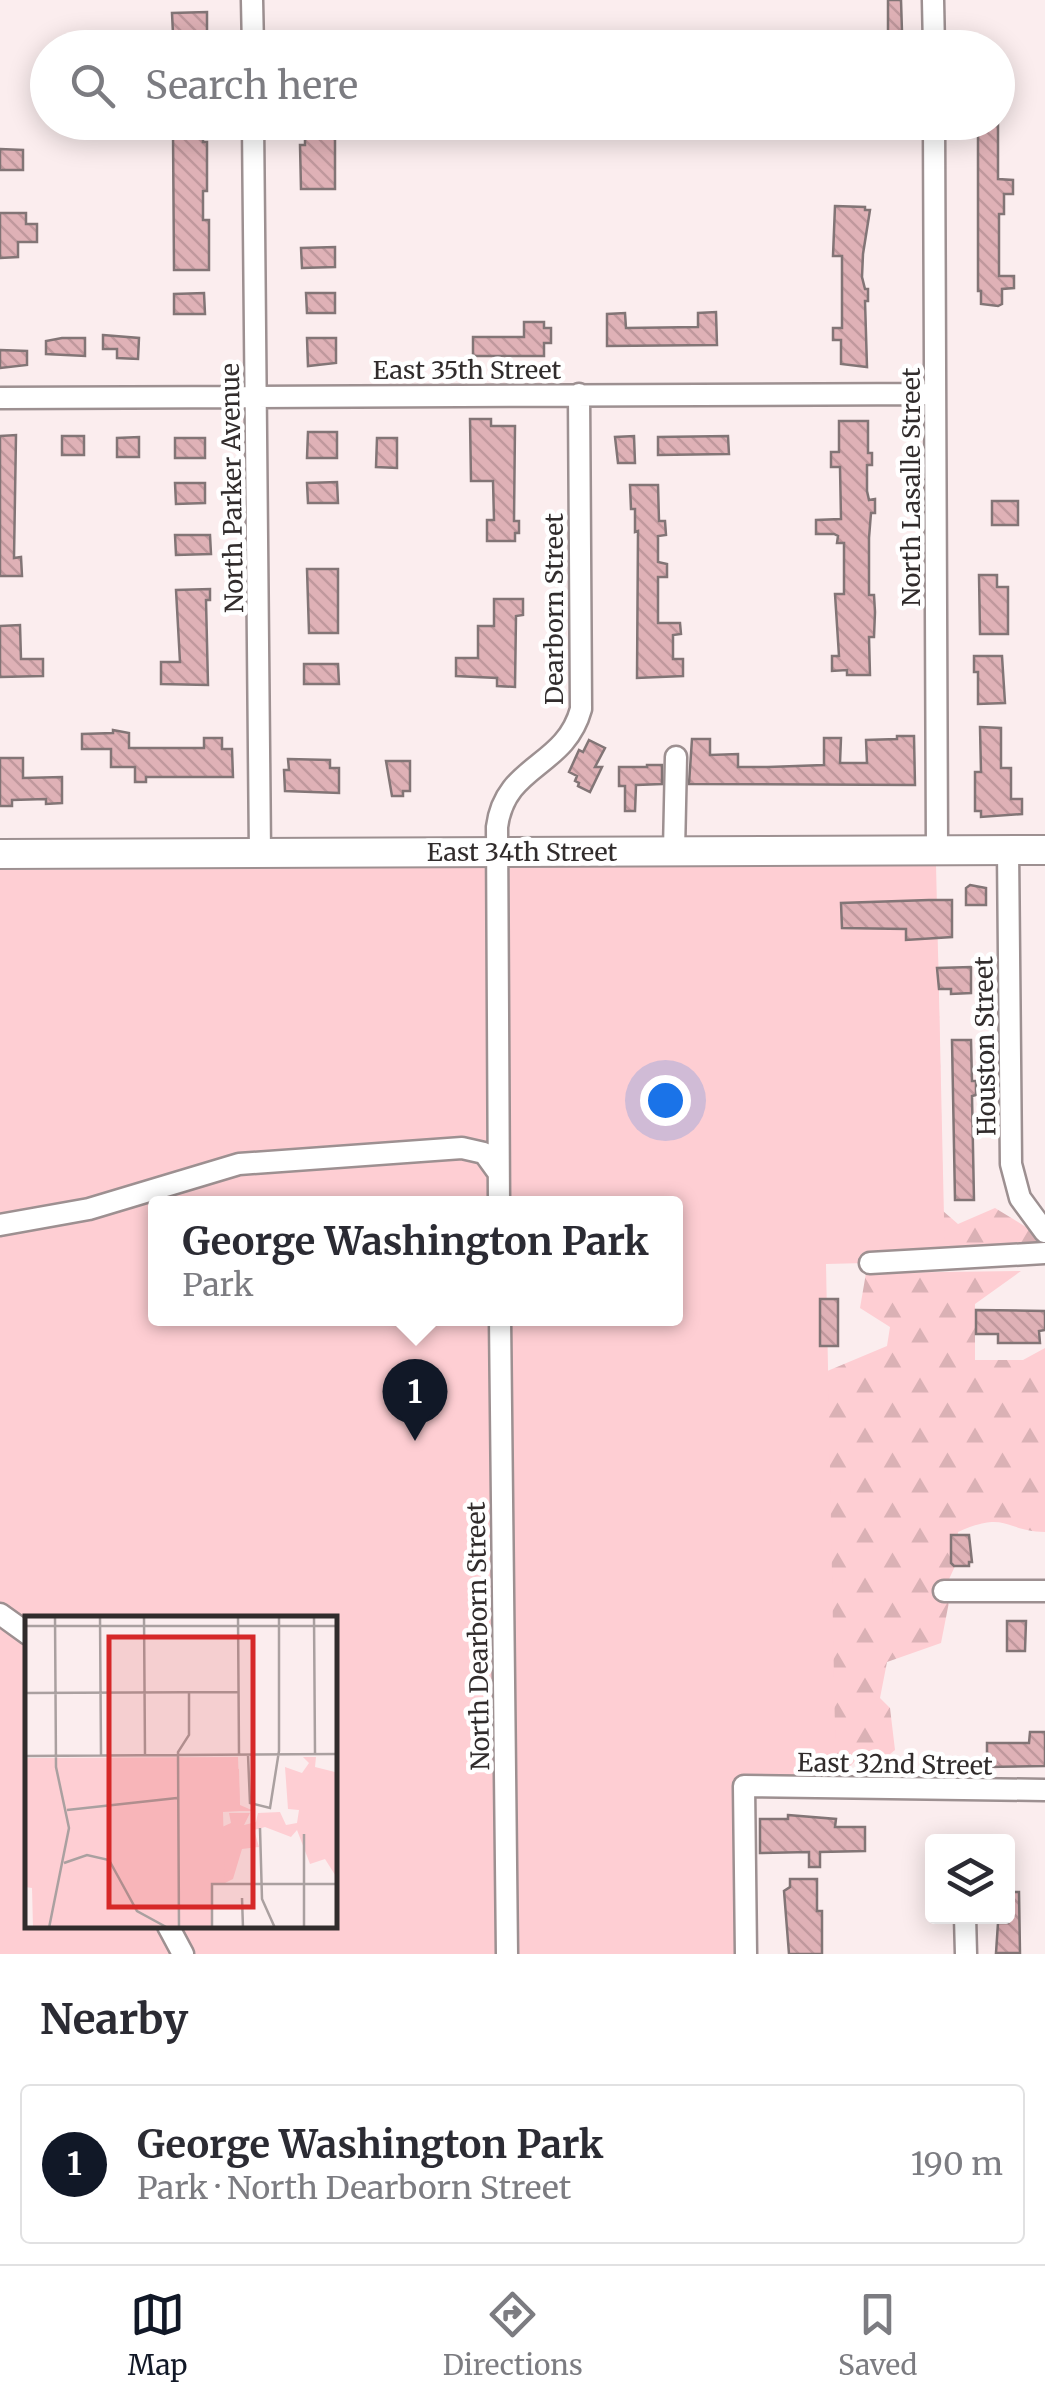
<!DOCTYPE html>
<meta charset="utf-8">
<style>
:root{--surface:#fff;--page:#f7f7f7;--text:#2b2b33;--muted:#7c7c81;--line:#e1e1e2;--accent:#111827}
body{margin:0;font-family:Merriweather,serif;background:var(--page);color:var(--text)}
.controls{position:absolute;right:30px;bottom:30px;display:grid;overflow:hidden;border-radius:10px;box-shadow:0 5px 25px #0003}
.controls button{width:90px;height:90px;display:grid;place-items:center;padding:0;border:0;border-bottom:2px solid var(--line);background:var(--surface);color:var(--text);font:50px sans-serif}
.you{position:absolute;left:665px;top:1100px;width:35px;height:35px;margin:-25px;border:8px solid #fff;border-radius:50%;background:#1a73e8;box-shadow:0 0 0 15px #1a73e833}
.badge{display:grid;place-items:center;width:65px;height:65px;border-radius:50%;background:var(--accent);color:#fff;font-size:32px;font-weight:700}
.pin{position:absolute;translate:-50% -82px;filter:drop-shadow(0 2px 5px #0008)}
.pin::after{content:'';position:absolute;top:52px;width:35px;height:30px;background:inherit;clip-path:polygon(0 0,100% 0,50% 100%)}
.popup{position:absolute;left:148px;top:1196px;width:535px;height:130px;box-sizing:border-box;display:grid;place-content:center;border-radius:10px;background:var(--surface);filter:drop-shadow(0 2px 8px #0005);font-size:32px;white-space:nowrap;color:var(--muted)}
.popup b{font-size:38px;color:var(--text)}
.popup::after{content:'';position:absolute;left:50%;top:100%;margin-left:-20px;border:20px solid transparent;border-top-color:var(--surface)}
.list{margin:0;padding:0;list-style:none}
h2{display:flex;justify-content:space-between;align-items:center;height:130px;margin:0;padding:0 40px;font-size:42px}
h2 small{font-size:32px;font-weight:400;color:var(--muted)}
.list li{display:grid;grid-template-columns:65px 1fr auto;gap:30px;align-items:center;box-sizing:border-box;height:160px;margin:0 20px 20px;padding:0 20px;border:2px solid var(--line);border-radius:10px}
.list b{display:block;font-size:38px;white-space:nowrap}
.list p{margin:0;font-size:32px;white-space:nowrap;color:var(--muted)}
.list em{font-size:32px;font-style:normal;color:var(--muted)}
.icon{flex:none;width:55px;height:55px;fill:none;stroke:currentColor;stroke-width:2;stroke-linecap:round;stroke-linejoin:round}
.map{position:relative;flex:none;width:1045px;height:1954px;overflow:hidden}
.search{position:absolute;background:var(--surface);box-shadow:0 5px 25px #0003;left:30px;right:30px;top:30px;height:110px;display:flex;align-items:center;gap:25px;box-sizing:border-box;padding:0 35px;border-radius:55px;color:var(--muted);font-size:38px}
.sheet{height:310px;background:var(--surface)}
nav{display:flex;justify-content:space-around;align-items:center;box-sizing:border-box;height:140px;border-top:2px solid var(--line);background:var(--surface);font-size:28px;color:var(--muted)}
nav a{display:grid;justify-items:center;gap:5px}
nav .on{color:var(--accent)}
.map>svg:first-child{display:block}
</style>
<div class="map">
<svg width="1045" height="1954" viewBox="0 0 1045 1954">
<defs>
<pattern id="forest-firs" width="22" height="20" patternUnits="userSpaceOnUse" patternTransform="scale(2.5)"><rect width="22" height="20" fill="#feced3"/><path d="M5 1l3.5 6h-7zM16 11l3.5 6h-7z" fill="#dab1b5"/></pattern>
<pattern id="building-back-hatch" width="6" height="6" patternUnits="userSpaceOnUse" patternTransform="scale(2.5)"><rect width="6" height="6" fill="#dfb1b6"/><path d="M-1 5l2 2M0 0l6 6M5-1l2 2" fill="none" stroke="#c0989d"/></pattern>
</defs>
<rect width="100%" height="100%" fill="#fbedee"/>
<!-- forest -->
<path fill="url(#forest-firs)" d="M 938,956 L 943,1211 L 958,1224 L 995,1208 L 1026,1227 L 1045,1251 L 821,1258 L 813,1377 L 887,1346 L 890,1327 L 860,1308 L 866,1273 L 1021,1271 L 975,1304 L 975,1360 L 1023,1360 L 1045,1348 L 1045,1532 C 1004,1531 1007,1510 958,1532 L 956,1564 L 944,1590 L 949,1602 L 941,1643 L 887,1662 L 880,1698 L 890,1708 L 895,1750 L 879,1763 L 856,1760 L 836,1781 L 675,1318 L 675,1204 Z"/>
<!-- park -->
<path fill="#feced3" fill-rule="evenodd" d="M 936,864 L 945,1261 L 826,1264 L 836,1781 L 735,1779 L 735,1954 L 0,1954 L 0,870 ZM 155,1204 L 675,1204 L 675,1318 L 155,1318 ZM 28,1619 L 335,1619 L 335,1926 L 28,1926 Z"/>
<!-- building -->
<path fill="url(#building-back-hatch)" stroke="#827576" stroke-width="2.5" d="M 888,0 L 901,0 L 902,32 L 888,32 Z
M 207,12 L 207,33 L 173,34 L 172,13 Z
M 978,122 L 998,122 L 998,179 L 1013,180 L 1013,194 L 1004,194 L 1004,214 L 999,214 L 999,276 L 1014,276 L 1014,288 L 1002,289 L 1002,304 L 998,306 L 981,304 L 981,291 L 978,291 Z
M 203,132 L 203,142 L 207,142 L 207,191 L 203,191 L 203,220 L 209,220 L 209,270 L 174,270 L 173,133 Z
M 335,135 L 335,189 L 301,189 L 300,145 L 305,145 L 305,136 Z
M 0,149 L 23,150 L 23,170 L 0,170 Z
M 835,206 L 865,207 L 865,210 L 870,210 L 863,254 L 862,277 L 865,289 L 868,289 L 868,301 L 865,301 L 867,367 L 841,364 L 841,340 L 833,340 L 833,328 L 842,328 L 842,256 L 833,256 Z
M 0,213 L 26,213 L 26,224 L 37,224 L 37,242 L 18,242 L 18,257 L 0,258 Z
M 335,247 L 335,267 L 302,268 L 301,248 Z
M 204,293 L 205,314 L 174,314 L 174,294 Z
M 306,293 L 335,293 L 335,313 L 307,313 Z
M 716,312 L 717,345 L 607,346 L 607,314 L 625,313 L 626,328 L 698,327 L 698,313 Z
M 524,322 L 544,322 L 544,328 L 551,328 L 551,343 L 544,343 L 544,356 L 473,356 L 473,337 L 524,337 Z
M 103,335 L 139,338 L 138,359 L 117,358 L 117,349 L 103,349 Z
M 62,338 L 85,338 L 85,356 L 46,354 L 46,341 Z
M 307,338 L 336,338 L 336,363 L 308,366 Z
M 0,350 L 27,351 L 27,365 L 0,368 Z
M 470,419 L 491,419 L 491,426 L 515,426 L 514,521 L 519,521 L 519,533 L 515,533 L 515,541 L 487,541 L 487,520 L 494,520 L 493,481 L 471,481 Z
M 839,421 L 868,421 L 868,453 L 872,453 L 872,465 L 867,465 L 867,491 L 869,500 L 875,499 L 875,513 L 871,513 L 869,538 L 869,595 L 874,595 L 875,612 L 874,637 L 869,637 L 870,675 L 847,675 L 847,670 L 832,671 L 832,656 L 839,656 L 835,594 L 844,594 L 844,543 L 837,543 L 838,536 L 834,534 L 816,534 L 816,520 L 841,519 L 840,467 L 831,467 L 831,452 L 839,452 Z
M 308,432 L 337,432 L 337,458 L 307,458 Z
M 16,435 L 14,558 L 21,557 L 22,576 L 0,576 L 0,436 Z
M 62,436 L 84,436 L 84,455 L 62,455 Z
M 634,436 L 635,463 L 618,463 L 615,437 Z
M 728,436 L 729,454 L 658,455 L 658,437 Z
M 139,437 L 139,457 L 117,457 L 117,438 Z
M 175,438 L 205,438 L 205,458 L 175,458 Z
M 377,438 L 397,438 L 397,468 L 376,467 Z
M 337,482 L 338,503 L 308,503 L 307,483 Z
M 175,483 L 205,483 L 205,503 L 176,504 Z
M 630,485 L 658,485 L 659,521 L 665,521 L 666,535 L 658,536 L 658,562 L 667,564 L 667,577 L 658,577 L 658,623 L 680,623 L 681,634 L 673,635 L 673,659 L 683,659 L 683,676 L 637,678 L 638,531 L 635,532 L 635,509 L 631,509 Z
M 992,501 L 1018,501 L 1018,525 L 992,525 Z
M 175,535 L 210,535 L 211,554 L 176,555 Z
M 307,569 L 338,569 L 338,633 L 309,633 Z
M 979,575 L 997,575 L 997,587 L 1008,587 L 1008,634 L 980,634 Z
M 210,589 L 210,600 L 206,600 L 208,685 L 161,684 L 161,662 L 180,662 L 176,590 Z
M 494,599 L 523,599 L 523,615 L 516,616 L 515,687 L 497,686 L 497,678 L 456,676 L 456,658 L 478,658 L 478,626 L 494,626 Z
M 20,625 L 21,659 L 43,659 L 43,676 L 0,677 L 0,626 Z
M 974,656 L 1002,656 L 1005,703 L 978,704 L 978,672 L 974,672 Z
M 304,664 L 338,664 L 339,684 L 304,684 Z
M 980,727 L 1001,728 L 1001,768 L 1011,768 L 1011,799 L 1022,799 L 1022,814 L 981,817 L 981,811 L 975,811 L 975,772 L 981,772 Z
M 113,730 L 129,733 L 129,748 L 204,748 L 204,738 L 222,738 L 222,749 L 232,749 L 233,777 L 146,777 L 146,782 L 135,782 L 135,767 L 111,767 L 111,749 L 82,749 L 82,734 L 113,733 Z
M 897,736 L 914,736 L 915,785 L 689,784 L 692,739 L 710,739 L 710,755 L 738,754 L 738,767 L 768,767 L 824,765 L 824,738 L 841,738 L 840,763 L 867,763 L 866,740 L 897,739 Z
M 589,740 L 605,748 L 595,767 L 602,767 L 590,792 L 578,786 L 579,783 L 575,781 L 577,776 L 569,772 L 579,750 L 583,752 Z
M 0,758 L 23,758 L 23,778 L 62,777 L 62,803 L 46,804 L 46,799 L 12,800 L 12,806 L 0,806 Z
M 288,759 L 330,760 L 330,768 L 339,768 L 339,793 L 285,791 L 284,770 L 289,770 Z
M 386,761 L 410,761 L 410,791 L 403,791 L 403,796 L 392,796 Z
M 647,765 L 662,765 L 662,784 L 636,785 L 635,811 L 625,811 L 625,786 L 619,786 L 619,767 L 647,767 Z
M 970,885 L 986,888 L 986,905 L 966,905 L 966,888 Z
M 929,900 L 952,900 L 952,937 L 906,940 L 906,929 L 842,928 L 841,903 Z
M 971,967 L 971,993 L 951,994 L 951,989 L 939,989 L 937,968 Z
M 952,1040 L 971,1040 L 972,1081 L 976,1081 L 976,1095 L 972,1096 L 974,1200 L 955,1200 Z
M 820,1299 L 838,1299 L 838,1346 L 820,1346 Z
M 976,1310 L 1045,1311 L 1045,1330 L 1039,1331 L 1040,1343 L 998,1343 L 998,1334 L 976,1334 Z
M 951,1535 L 969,1535 L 972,1562 L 969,1562 L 969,1566 L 954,1566 L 951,1563 Z
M 1007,1621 L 1026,1621 L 1025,1651 L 1007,1651 Z
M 1030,1732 L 1045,1732 L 1045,1766 L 987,1767 L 987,1743 L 1029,1743 Z
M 788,1815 L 836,1819 L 835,1827 L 865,1827 L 865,1851 L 820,1852 L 820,1867 L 809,1867 L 809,1852 L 760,1853 L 760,1819 L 788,1819 Z
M 790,1879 L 817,1879 L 817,1911 L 822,1911 L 822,1954 L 789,1954 L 784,1891 L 790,1887 Z
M 1008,1892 L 1019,1892 L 1020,1953 L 996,1953 L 998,1923 L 1008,1923 Z"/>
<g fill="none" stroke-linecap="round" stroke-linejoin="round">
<!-- minor casing -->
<g stroke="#9d9091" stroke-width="25">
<path id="minor" d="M 252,0 L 253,48
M 933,0 L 934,48
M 253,122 L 260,853
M 934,122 L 937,850
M 0,398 L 935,394
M 1008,850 L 1011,1164 L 1020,1198 L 1045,1232
M 674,851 L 676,757
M 499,1204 L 497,827 C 505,764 565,768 581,709 L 579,394
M 0,1225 L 89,1209 L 239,1164 L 462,1148 L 484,1153 L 497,1171
M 870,1263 L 1045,1253
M 500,1318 L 507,1954
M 944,1591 L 1045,1591
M 0,1614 L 28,1634
M 965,1916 L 966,1954
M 168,1926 L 183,1954
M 746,1954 L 744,1786 L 1045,1790"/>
</g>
<!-- major casing -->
<g stroke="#9d9091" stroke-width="32">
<path id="major" d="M 0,854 L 1045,850"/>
</g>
<!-- minor -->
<use href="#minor" stroke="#fff" stroke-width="20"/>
<!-- major -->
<use href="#major" stroke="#fff" stroke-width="28"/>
</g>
<g text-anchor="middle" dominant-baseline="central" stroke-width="9" stroke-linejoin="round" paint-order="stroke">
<!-- street labels -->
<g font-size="25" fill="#312c2c" stroke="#fff">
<text x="467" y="370">East 35th Street</text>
<text transform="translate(911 487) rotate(-90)">North Lasalle Street</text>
<text transform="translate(232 488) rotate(-91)">North Parker Avenue</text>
<text transform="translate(554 609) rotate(-90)">Dearborn Street</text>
<text x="522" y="852">East 34th Street</text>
<text transform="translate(985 1046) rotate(-91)">Houston Street</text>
<text transform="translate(478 1636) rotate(-91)">North Dearborn Street</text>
<text transform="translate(895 1764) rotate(1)">East 32nd Street</text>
</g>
</g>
<!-- overview -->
<g transform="translate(25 1616)">
<rect width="312" height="312" fill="#fbedee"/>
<path d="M 154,141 L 214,153 L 215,189 L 229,195 L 198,195 L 197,211 L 206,207 L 204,197 L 225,197 L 219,209 L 231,206 L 233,197 L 255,196 L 261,209 L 272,207 L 274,194 L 263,193 L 260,151 L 277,157 L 284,147 L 278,141 L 291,141 L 290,151 L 310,156 L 312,262 L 300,243 L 285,248 L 272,214 L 266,221 L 240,211 L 229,214 L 234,231 L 217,233 L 208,263 L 200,267 Z" fill="#feced3"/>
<path d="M 213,141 L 215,195 L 198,196 L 200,267 L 186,267 L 186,312 L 8,312 L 7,272 L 0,271 L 0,142 Z" fill="#feced3"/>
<path fill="none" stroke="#aaa0a0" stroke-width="2.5" d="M 75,0 L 76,139M 119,0 L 120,139M 213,0 L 214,138M 289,0 L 290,137M 0,10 L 313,10M 0,77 L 213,76M 223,139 L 225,187 L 245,192 L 254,135 L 254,0M 0,140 L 313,138M 42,194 L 152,182M 235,212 L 237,283 L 250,312M 279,218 L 279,312M 39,247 L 62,239 L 84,244 L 112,295 L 143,312M 217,282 L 218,312M 24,312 L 44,212 L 31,151 L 30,0M 154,312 L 153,136 L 164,119 L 164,76M 187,312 L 187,268 L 313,268"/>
<path fill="#d62828" fill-opacity="0.15" stroke="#d62828" stroke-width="5" d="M 84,21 L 228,21 L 228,291 L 84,291 Z"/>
<rect width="312" height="312" fill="none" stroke="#312c2c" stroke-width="5"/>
</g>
</svg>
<div class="controls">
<button><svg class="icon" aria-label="layers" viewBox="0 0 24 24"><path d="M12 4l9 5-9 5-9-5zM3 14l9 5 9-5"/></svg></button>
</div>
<div class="you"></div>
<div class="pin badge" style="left:415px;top:1441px">1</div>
<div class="popup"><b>George Washington Park</b>Park</div>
<div class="search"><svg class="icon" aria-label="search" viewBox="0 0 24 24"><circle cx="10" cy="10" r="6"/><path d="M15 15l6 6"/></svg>Search here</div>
</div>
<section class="sheet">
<h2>Nearby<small></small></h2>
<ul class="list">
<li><span class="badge">1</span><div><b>George Washington Park</b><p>Park · North Dearborn Street</p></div><em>190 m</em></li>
</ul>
</section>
<nav>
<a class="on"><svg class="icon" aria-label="map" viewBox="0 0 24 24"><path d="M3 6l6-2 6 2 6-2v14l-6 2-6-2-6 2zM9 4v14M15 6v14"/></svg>Map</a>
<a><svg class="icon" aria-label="directions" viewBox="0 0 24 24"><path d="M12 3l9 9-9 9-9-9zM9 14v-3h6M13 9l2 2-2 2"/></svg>Directions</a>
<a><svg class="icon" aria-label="saved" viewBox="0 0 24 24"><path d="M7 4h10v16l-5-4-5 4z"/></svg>Saved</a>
</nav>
